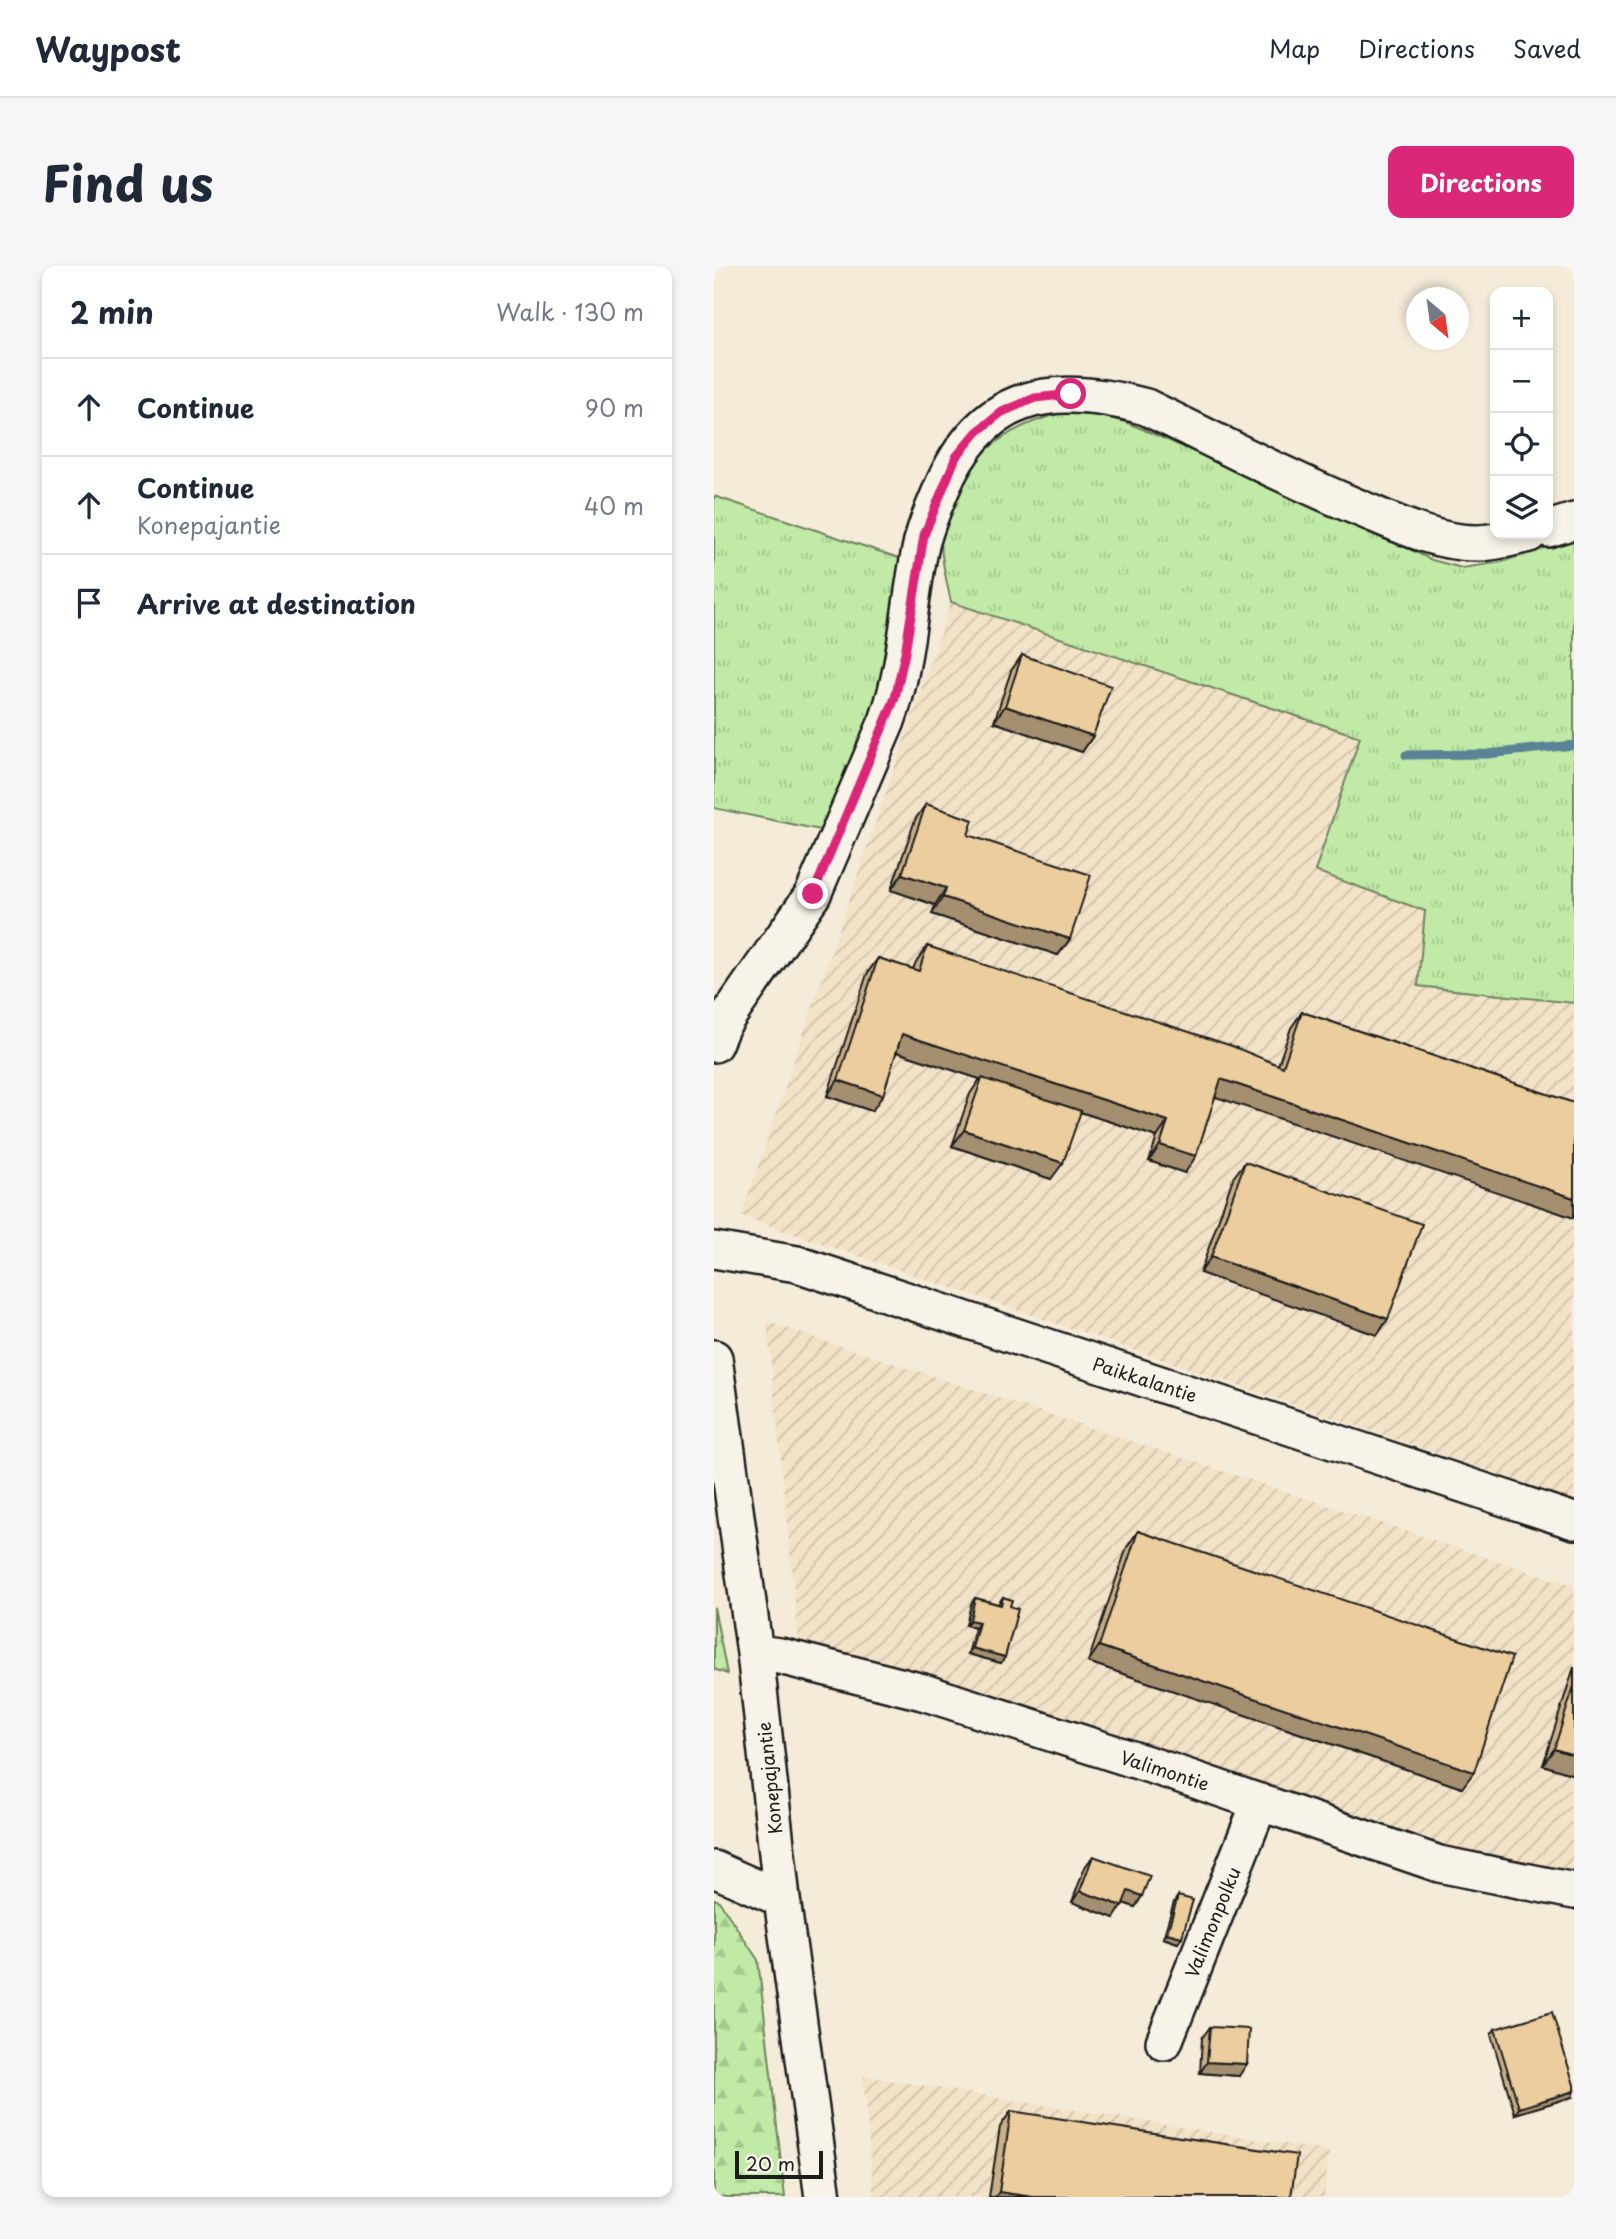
<!DOCTYPE html>
<meta charset="utf-8">
<style>
:root{--surface:#fff;--page:#f6f6f7;--text:#1f2937;--muted:#747a83;--line:#e0e1e3;--accent:#db2777}
body{margin:0;font-family:"Playpen Sans",sans-serif;background:var(--page);color:var(--text)}
.controls{position:absolute;right:21px;top:21px;display:grid;overflow:hidden;border-radius:14px;box-shadow:0 4px 10px #0003}
.controls button{width:63px;height:63px;display:grid;place-items:center;padding:0;border:0;border-bottom:2px solid var(--line);background:var(--surface);color:var(--text);font:35px sans-serif}
.compass{position:absolute;left:692px;top:21px;width:63px;height:63px;border-radius:50%;background:var(--surface);box-shadow:0 4px 10px #0003;rotate:151deg}
.scale{position:absolute;left:21px;bottom:18px;width:88px;box-sizing:border-box;padding-left:7px;border:4px solid #1c1c1c;border-top:0;font-size:19px;line-height:24px;white-space:nowrap;color:#1c1c1c;-webkit-text-stroke:5px #f7f3e8;paint-order:stroke}
.stop{position:absolute;width:21px;height:21px;margin:-16px;border:5px solid #db2777;border-radius:50%;background:#fff}
.stop.end{background:#db2777;border-color:#fff;box-shadow:0 2px 7px #0008}
.list{margin:0;padding:0;list-style:none}
h2{display:flex;justify-content:space-between;align-items:center;height:91px;margin:0;padding:0 28px;font-size:30px}
h2 small{font-size:23px;font-weight:400;color:var(--muted)}
.list li{display:grid;grid-template-columns:46px 1fr auto;gap:21px;align-items:center;box-sizing:border-box;height:98px;padding:0 28px;border-top:2px solid var(--line)}
.list b{display:block;font-size:26px;white-space:nowrap}
.list p{margin:0;font-size:23px;white-space:nowrap;color:var(--muted)}
.list em{font-size:23px;font-style:normal;color:var(--muted)}
.icon{flex:none;width:38px;height:38px;fill:none;stroke:currentColor;stroke-width:2;stroke-linecap:round;stroke-linejoin:round}
.map{position:relative;flex:none;width:860px;height:1931px;overflow:hidden;border-radius:14px}
header{display:flex;align-items:center;gap:42px;box-sizing:border-box;height:98px;padding:0 35px;background:var(--surface);border-bottom:2px solid var(--line)}
header strong{font-size:33px}
nav{display:flex;gap:38px;margin-inline-start:auto;font-size:24px}
.intro{display:flex;align-items:center;justify-content:space-between;box-sizing:border-box;height:168px;padding:0 42px}
h1{margin:0;font-size:49px}
.button{padding:18px 32px;border-radius:14px;background:var(--accent);color:#fff;font-size:24px;font-weight:700}
main{display:flex;gap:42px;padding:0 42px}
aside{flex:1;background:var(--surface);border-radius:14px;box-shadow:0 4px 10px #0003}
.map>svg:first-child{display:block}
</style>
<header>
<strong>Waypost</strong>
<nav><a>Map</a><a>Directions</a><a>Saved</a></nav>
</header>
<div class="intro"><h1>Find us</h1><a class="button">Directions</a></div>
<main>
<aside>
<h2>2 min<small>Walk · 130 m</small></h2>
<ul class="list">
<li><svg class="icon" aria-label="ahead" viewBox="0 0 24 24"><path d="M12 20V5M6 11l6-6 6 6"/></svg><div><b>Continue</b></div><em>90 m</em></li>
<li><svg class="icon" aria-label="ahead" viewBox="0 0 24 24"><path d="M12 20V5M6 11l6-6 6 6"/></svg><div><b>Continue</b><p>Konepajantie</p></div><em>40 m</em></li>
<li><svg class="icon" aria-label="arrive" viewBox="0 0 24 24"><path d="M6 21V4h12l-3 4 3 4H6"/></svg><div><b>Arrive at destination</b></div></li>
</ul>
</aside>
<div class="map">
<svg width="860" height="1931" viewBox="0 0 860 1931">
<defs>
<pattern id="industrial-furrows" width="10" height="10" patternUnits="userSpaceOnUse" patternTransform="scale(1.75)"><rect width="10" height="10" fill="#f2e2c7"/><path d="M-1 1l2-2M0 10L10 0M9 11l2-2" fill="none" stroke="#cfc1aa"/></pattern>
<pattern id="grass-tufts" width="24" height="20" patternUnits="userSpaceOnUse" patternTransform="scale(1.75)"><rect width="24" height="20" fill="#c0eaa6"/><path d="M3 7l-1-3M5 7V3M7 7l1-3M15 17l-1-3M17 17v-4M19 17l1-3" fill="none" stroke="#a4c88e"/></pattern>
<pattern id="forest-firs" width="22" height="20" patternUnits="userSpaceOnUse" patternTransform="scale(1.75)"><rect width="22" height="20" fill="#c0eaa6"/><path d="M5 1l3.5 6h-7zM16 11l3.5 6h-7z" fill="#a4c88e"/></pattern>
</defs>
<rect width="100%" height="100%" fill="#f5ebd9"/>
<filter id="ink" filterUnits="userSpaceOnUse"><feTurbulence type="fractalNoise" baseFrequency=".0143" numOctaves="2"/><feDisplacementMap in="SourceGraphic" scale="14" xChannelSelector="R" yChannelSelector="G"/><feConvolveMatrix kernelMatrix="1 2 1 2 8 2 1 2 1" color-interpolation-filters="sRGB"/></filter>
<g filter="url(#ink)">
<!-- industrial -->
<path fill="url(#industrial-furrows)" d="M 237,336 L 646,471 L 601,605 L 711,645 L 704,720 L 860,737 L 860,1234 L 27,950 Z
M 53,1056 L 860,1320 L 860,1610 L 723,1579 L 85,1377 Z
M 149,1810 L 615,1885 L 610,1931 L 160,1931 Z"/>
<!-- grass -->
<path fill="url(#grass-tufts)" stroke="#6e8361" stroke-width="2" d="M 348,147 L 381,149 L 412,156 L 623,248 L 718,294 L 748,302 L 788,296 L 860,271 L 860,737 L 704,720 L 711,645 L 601,605 L 646,471 L 237,336 C 233,317 226,291 227,271 C 228,263 232,253 235,245 C 251,190 294,160 348,147 Z
M 0,230 L 191,294 L 166,450 L 116,566 L 0,542 Z"/>
<!-- forest -->
<path fill="url(#forest-firs)" stroke="#6e8361" stroke-width="2" d="M 0,1341 L 13,1408 L 0,1403 Z
M 0,1633 L 5,1635 L 44,1694 L 71,1931 L 0,1931 Z"/>
<g fill="none" stroke-linecap="round" stroke-linejoin="round">
<!-- stream -->
<path stroke="#5a8395" stroke-width="9" d="M 692,489 L 773,488 L 860,479"/>
<!-- minor casing -->
<g stroke="#1c1c1c" stroke-width="40">
<path id="minor" d="M 834,263 L 860,255
M 0,778 L 8,759 L 99,628 L 173,455 C 193,400 194,341 206,284 C 210,263 219,243 227,224 C 268,126 337,115 432,141 C 506,177 579,215 655,246 C 688,260 725,277 762,277 C 780,277 798,272 815,268
M 0,984 L 83,998 L 860,1255
M 0,1092 L 41,1387 L 68,1633 L 109,1931
M 41,1387 L 66,1390 L 209,1426 L 458,1506 L 725,1598 L 860,1625
M 0,1603 L 68,1633
M 450,1776 L 546,1536"/>
</g>
<!-- minor -->
<use href="#minor" stroke="#f7f3e8" stroke-width="35"/>
</g>
<!-- wall -->
<path fill="#cab088" stroke="#1c1c1c" stroke-width="2" d="M 308,389 L 379,470 L 368,486 L 280,456 L 297,405 Z
M 212,538 L 254,569 L 356,673 L 344,689 L 218,648 L 221,639 L 177,624 L 201,554 Z
M 213,680 L 564,799 L 577,762 L 588,746 L 860,837 L 501,831 L 471,907 L 435,895 L 443,871 L 366,846 L 337,913 L 238,880 L 256,828 L 266,813 L 183,786 L 158,845 L 113,830 L 153,708 L 164,692 L 199,703 L 202,696 Z
M 531,896 L 674,1053 L 663,1069 L 486,1007 L 519,912 Z
M 424,1265 L 748,1522 L 374,1396 L 413,1281 Z
M 289,1331 L 296,1340 L 287,1397 L 254,1388 L 261,1362 L 252,1359 L 257,1338 L 261,1332 L 284,1338 Z
M 860,1401 L 860,1509 L 829,1499 Z
M 379,1590 L 428,1630 L 421,1641 L 409,1637 L 400,1652 L 358,1636 L 371,1601 Z
M 464,1630 L 464,1677 L 449,1672 L 460,1636 Z
M 496,1761 L 525,1810 L 486,1807 L 488,1772 Z
M 781,1763 L 858,1831 L 801,1848 L 777,1769 Z
M 297,1845 L 577,1931 L 275,1931 L 286,1861 Z"/>
<!-- shaded-wall -->
<path fill="#a4906f" stroke="#1c1c1c" stroke-width="2" d="M 291,440 L 379,470 L 368,486 L 280,456 Z
M 188,608 L 232,622 L 221,639 L 177,624 Z
M 229,631 L 356,673 L 344,689 L 218,648 Z
M 188,768 L 454,855 L 443,871 L 177,784 Z
M 507,813 L 860,932 L 860,952 L 496,829 Z
M 124,814 L 169,829 L 158,845 L 113,830 Z
M 250,864 L 349,897 L 337,913 L 238,880 Z
M 446,879 L 482,890 L 471,907 L 435,895 Z
M 497,991 L 674,1053 L 663,1069 L 486,1007 Z
M 256,1354 L 265,1356 L 261,1362 L 252,1359 Z
M 385,1380 L 760,1506 L 748,1522 L 374,1396 Z
M 258,1382 L 291,1391 L 287,1397 L 254,1388 Z
M 840,1483 L 860,1489 L 860,1509 L 829,1499 Z
M 366,1625 L 408,1640 L 400,1652 L 358,1636 Z
M 414,1625 L 428,1630 L 421,1641 L 406,1636 Z
M 453,1667 L 468,1671 L 464,1677 L 449,1672 Z
M 493,1796 L 533,1798 L 525,1810 L 486,1807 Z
M 860,1825 L 858,1831 L 801,1848 L 805,1842 Z
M 285,1926 L 319,1931 L 281,1931 Z"/>
<!-- building -->
<path fill="#ebcd9e" stroke="#1c1c1c" stroke-width="2" d="M 308,389 L 397,420 L 379,470 L 291,440 Z
M 212,538 L 259,554 L 254,569 L 377,609 L 356,673 L 229,631 L 232,622 L 188,608 Z
M 213,680 L 518,780 L 569,801 L 588,746 L 860,837 L 860,932 L 507,813 L 482,890 L 446,879 L 454,855 L 188,768 L 169,829 L 124,814 L 164,692 L 205,705 Z
M 268,812 L 367,845 L 349,897 L 250,864 Z
M 531,896 L 708,958 L 674,1053 L 497,991 Z
M 424,1265 L 798,1391 L 760,1506 L 385,1380 Z
M 289,1331 L 298,1334 L 296,1340 L 304,1343 L 291,1391 L 258,1382 L 265,1356 L 256,1354 L 261,1332 L 287,1339 Z
M 860,1420 L 860,1489 L 840,1483 Z
M 379,1590 L 436,1610 L 428,1630 L 414,1625 L 408,1640 L 366,1625 Z
M 464,1630 L 479,1634 L 468,1671 L 453,1667 Z
M 838,1746 L 860,1819 L 860,1825 L 805,1842 L 781,1763 Z
M 496,1761 L 535,1763 L 533,1798 L 493,1796 Z
M 297,1845 L 583,1889 L 577,1931 L 319,1931 L 285,1926 Z"/>
</g>
<g fill="none" stroke-linecap="round" stroke-linejoin="round" filter="url(#ink)">
<!-- route -->
<path stroke="#db2777" stroke-width="9" d="M 99,628 L 181,432 L 191,387 L 210,269 L 242,191 L 263,166 L 288,146 L 321,132 L 357,128"/>
</g>
<g text-anchor="middle" dominant-baseline="central" stroke-width="7" stroke-linejoin="round" paint-order="stroke">
<!-- street labels -->
<g font-size="18" fill="#1c1c1c" stroke="#f7f3e8">
<text transform="translate(431 1113) rotate(18)">Paikkalantie</text>
<text transform="translate(451 1504) rotate(18)">Valimontie</text>
<text transform="translate(55 1512) rotate(-96)">Konepajantie</text>
<text transform="translate(498 1656) rotate(-68)">Valimonpolku</text>
</g>
</g>
</svg>
<div class="controls">
<button>+</button>
<button>−</button>
<button><svg class="icon" aria-label="locate" viewBox="0 0 24 24"><circle cx="12" cy="12" r="6"/><path d="M12 2v4M12 18v4M2 12h4M18 12h4"/></svg></button>
<button><svg class="icon" aria-label="layers" viewBox="0 0 24 24"><path d="M12 4l9 5-9 5-9-5zM3 14l9 5 9-5"/></svg></button>
</div>
<svg class="compass" viewBox="-18 -18 36 36"><path d="M0-13l5 13h-10z" fill="#e53935"/><path d="M0 13l5-13h-10z" fill="#747a83"/></svg>
<div class="scale">20 m</div>
<div class="stop" style="left:357px;top:128px"></div>
<div class="stop end" style="left:99px;top:628px"></div>
</div>
</main>
